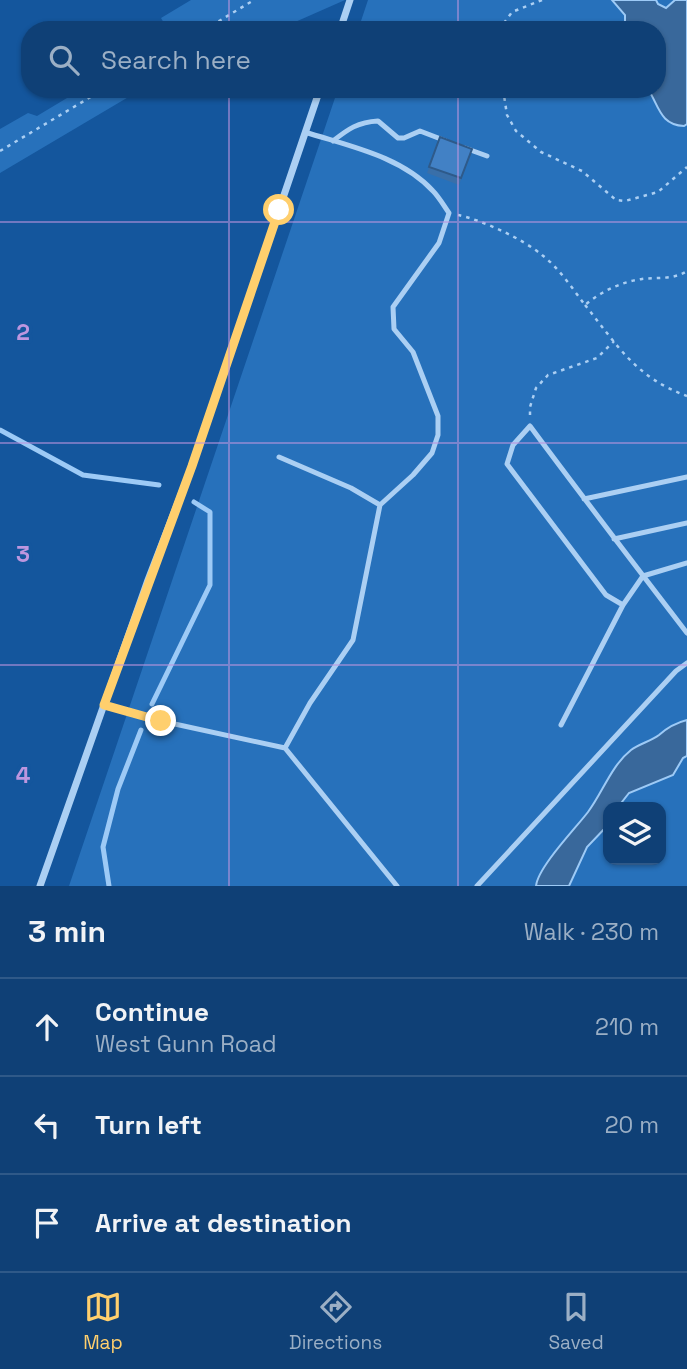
<!DOCTYPE html>
<meta charset="utf-8">
<style>
:root{--surface:#0f4076;--page:#1d4b7e;--text:#f1f3f6;--muted:#9bafc5;--line:#2f5988;--accent:#ffcf6d}
body{margin:0;font-family:"Space Grotesk",sans-serif;background:var(--page);color:var(--text)}
.controls{position:absolute;right:21px;bottom:21px;display:grid;overflow:hidden;border-radius:14px;box-shadow:0 2px 5px #0004}
.controls button{width:63px;height:63px;display:grid;place-items:center;padding:0;border:0;border-bottom:2px solid var(--line);background:var(--surface);color:var(--text);font:35px sans-serif}
.stop{position:absolute;width:21px;height:21px;margin:-16px;border:5px solid #ffcf6d;border-radius:50%;background:#fff}
.stop.end{background:#ffcf6d;border-color:#fff;box-shadow:0 2px 7px #0008}
.list{margin:0;padding:0;list-style:none}
h2{display:flex;justify-content:space-between;align-items:center;height:91px;margin:0;padding:0 28px;font-size:30px}
h2 small{font-size:23px;font-weight:400;color:var(--muted)}
.list li{display:grid;grid-template-columns:46px 1fr auto;gap:21px;align-items:center;box-sizing:border-box;height:98px;padding:0 28px;border-top:2px solid var(--line)}
.list b{display:block;font-size:26px;white-space:nowrap}
.list p{margin:0;font-size:23px;white-space:nowrap;color:var(--muted)}
.list em{font-size:23px;font-style:normal;color:var(--muted)}
.icon{flex:none;width:38px;height:38px;fill:none;stroke:currentColor;stroke-width:2;stroke-linecap:round;stroke-linejoin:round}
.map{position:relative;flex:none;width:687px;height:886px;overflow:hidden}
.search{position:absolute;background:var(--surface);box-shadow:0 2px 5px #0004;left:21px;right:21px;top:21px;height:77px;display:flex;align-items:center;gap:18px;box-sizing:border-box;padding:0 24px;border-radius:28px;color:var(--muted);font-size:26px}
.sheet{height:385px;background:var(--surface)}
nav{display:flex;justify-content:space-around;align-items:center;box-sizing:border-box;height:98px;border-top:2px solid var(--line);background:var(--surface);font-size:19px;color:var(--muted)}
nav a{display:grid;justify-items:center;gap:4px}
nav .on{color:var(--accent)}
.map>svg:first-child{display:block}
</style>
<div class="map">
<svg width="687" height="886" viewBox="0 0 687 886">
<rect width="100%" height="100%" fill="#14569d"/>
<!-- green -->
<path fill="#2771bb" fill-rule="evenodd" d="M 191,0 L 345,0 L 277,30 L 168,30 L 161,18 Z
M 368,0 L 687,0 L 687,886 L 69,886 L 338,89 L 657,89 L 657,30 L 358,30 ZM 608,807 L 661,807 L 661,860 L 608,860 Z
M 82,89 L 142,89 L 0,173 L 0,129 L 28,113 L 37,116 Z"/>
<!-- water -->
<path fill="#39689b" stroke="#9dcaf6" stroke-width="2" d="M 612,0 L 656,0 L 658,4 L 666,8 L 675,0 L 687,0 L 687,124 L 684,126 C 660,125 659,106 648,89 L 657,89 L 657,30 L 625,30 L 625,15 Z
M 687,720 L 687,756 L 683,758 L 673,775 L 629,793 L 618,807 L 608,807 L 608,825 L 587,847 L 569,886 L 536,886 C 538,867 575,829 588,812 C 603,792 611,766 631,750 C 639,744 651,741 659,735 C 668,727 675,723 687,720 Z"/>
<g fill="none" stroke-linecap="round" stroke-linejoin="round">
<!-- stream -->
<path stroke="#9dcaf6" stroke-width="5" d="M 0,430 L 83,475 L 159,485
M 152,704 L 210,585 L 210,512 L 194,502
M 109,886 L 103,847 L 118,789 L 141,730"/>
<!-- path -->
<path stroke="#abcff3" stroke-width="2.5" stroke-dasharray="3.5 5" stroke-linecap="butt" d="M 204,30 L 254,0
M 499,30 L 512,12 L 542,0
M 503,89 L 507,115 L 516,131 L 541,152 L 582,171 L 616,200 L 625,201 L 658,192 L 687,167
M 0,151 L 104,89
M 458,215 C 482,220 523,239 542,255 C 559,268 572,288 585,305 C 602,291 621,282 642,279 C 658,277 673,280 687,271
M 585,305 C 618,346 635,377 687,396
M 530,415 L 530,407 L 536,388 L 548,375 L 597,358 L 614,341"/>
<!-- service -->
<path stroke="#abcff3" stroke-width="5" d="M 333,141 C 348,129 358,122 378,121 L 398,138 L 404,138 L 420,131 L 446,141
M 465,148 L 487,156
M 279,457 L 351,488 L 380,505
M 584,499 L 687,477
M 614,539 L 687,523
M 687,563 L 643,576 L 623,605 L 606,595 L 507,464 L 513,445 L 530,426 C 581,495 634,564 687,633
M 104,705 L 161,721 L 285,748 L 397,886
M 561,725 L 623,605
M 285,748 L 310,703 L 353,640 L 380,505 L 413,475 L 432,453 L 438,435 L 438,416 L 413,352 L 394,329 L 393,307 L 439,243 L 449,213 C 444,206 439,197 433,191 C 401,156 348,146 305,132
M 477,886 L 676,671 L 687,663"/>
<!-- minor -->
<path stroke="#abcff3" stroke-width="7" d="M 340,30 L 350,0
M 40,886 L 148,580 L 192,466 L 320,89"/>
</g>
<!-- wall -->
<path fill="#396fa9" d="M 440,137 L 472,149 L 459,185 L 427,173 Z"/>
<!-- building -->
<path fill="#4281c5" stroke="#2e5a8a" stroke-width="2" d="M 440,137 L 472,149 L 461,178 L 429,167 Z"/>
<g fill="none" stroke-linecap="round" stroke-linejoin="round">
<!-- route -->
<path stroke="#ffcf6d" stroke-width="9" d="M 161,721 L 104,705 L 192,466 L 279,210"/>
</g>
<!-- grid -->
<path fill="none" stroke="#bd96df" stroke-width="2" stroke-opacity="0.55" d="M 229,0 L 229,30M 458,0 L 458,30M 229,89 L 229,886M 458,89 L 458,886M 0,222 L 687,222M 0,443 L 687,443M 0,665 L 687,665"/>
<g font-size="23" text-anchor="middle" font-weight="bold" fill="#bd96df" stroke="#14569d" stroke-width="7" stroke-linejoin="round" paint-order="stroke">
<text x="23" y="340">2</text>
<text x="23" y="562">3</text>
<text x="23" y="783">4</text>
</g>
</svg>
<div class="controls">
<button><svg class="icon" aria-label="layers" viewBox="0 0 24 24"><path d="M12 4l9 5-9 5-9-5zM3 14l9 5 9-5"/></svg></button>
</div>
<div class="stop" style="left:279px;top:210px"></div>
<div class="stop end" style="left:161px;top:721px"></div>
<div class="search"><svg class="icon" aria-label="search" viewBox="0 0 24 24"><circle cx="10" cy="10" r="6"/><path d="M15 15l6 6"/></svg>Search here</div>
</div>
<section class="sheet">
<h2>3 min<small>Walk · 230 m</small></h2>
<ul class="list">
<li><svg class="icon" aria-label="ahead" viewBox="0 0 24 24"><path d="M12 20V5M6 11l6-6 6 6"/></svg><div><b>Continue</b><p>West Gunn Road</p></div><em>210 m</em></li>
<li><svg class="icon" aria-label="left" viewBox="0 0 24 24"><path d="M17 20v-9H6M10 6l-5 5 5 5"/></svg><div><b>Turn left</b></div><em>20 m</em></li>
<li><svg class="icon" aria-label="arrive" viewBox="0 0 24 24"><path d="M6 21V4h12l-3 4 3 4H6"/></svg><div><b>Arrive at destination</b></div></li>
</ul>
</section>
<nav>
<a class="on"><svg class="icon" aria-label="map" viewBox="0 0 24 24"><path d="M3 6l6-2 6 2 6-2v14l-6 2-6-2-6 2zM9 4v14M15 6v14"/></svg>Map</a>
<a><svg class="icon" aria-label="directions" viewBox="0 0 24 24"><path d="M12 3l9 9-9 9-9-9zM9 14v-3h6M13 9l2 2-2 2"/></svg>Directions</a>
<a><svg class="icon" aria-label="saved" viewBox="0 0 24 24"><path d="M7 4h10v16l-5-4-5 4z"/></svg>Saved</a>
</nav>
